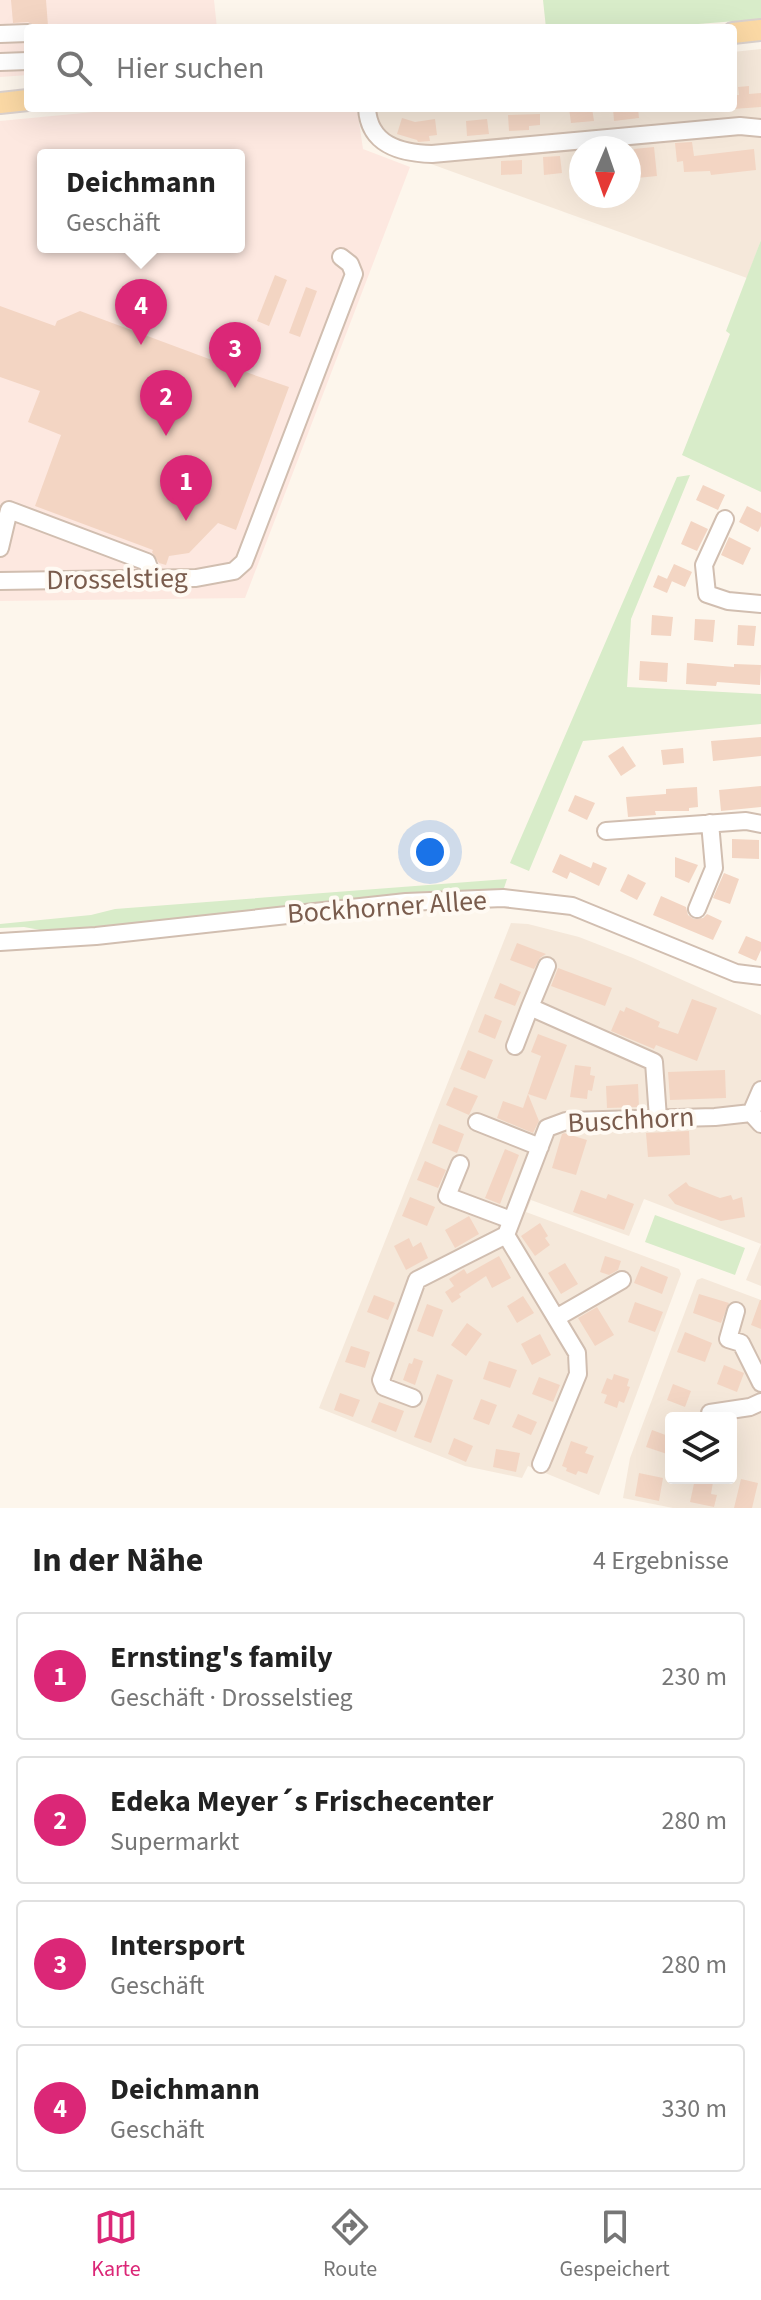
<!DOCTYPE html>
<html lang="de">
<meta charset="utf-8">
<style>
:root{--surface:#fff;--page:#f2f2f2;--text:#222;--muted:#767676;--line:#e0e0e0;--accent:#db2777}
body{margin:0;font-family:"Source Sans 3",sans-serif;background:var(--page);color:var(--text)}
.controls{position:absolute;right:24px;bottom:24px;display:grid;overflow:hidden;border-radius:8px;box-shadow:0 8px 32px #0002}
.controls button{width:72px;height:72px;display:grid;place-items:center;padding:0;border:0;border-bottom:2px solid var(--line);background:var(--surface);color:var(--text);font:40px sans-serif}
.compass{position:absolute;left:569px;top:136px;width:72px;height:72px;border-radius:50%;background:var(--surface);box-shadow:0 8px 32px #0002;rotate:182deg}
.you{position:absolute;left:430px;top:852px;width:28px;height:28px;margin:-20px;border:6px solid #fff;border-radius:50%;background:#1a73e8;box-shadow:0 0 0 12px #1a73e833}
.badge{display:grid;place-items:center;width:52px;height:52px;border-radius:50%;background:var(--accent);color:#fff;font-size:26px;font-weight:700}
.pin{position:absolute;translate:-50% -66px;filter:drop-shadow(0 2px 4px #0008)}
.pin::after{content:'';position:absolute;top:42px;width:28px;height:24px;background:inherit;clip-path:polygon(0 0,100% 0,50% 100%)}
.popup{position:absolute;left:37px;top:149px;width:208px;height:104px;box-sizing:border-box;display:grid;place-content:center;border-radius:8px;background:var(--surface);filter:drop-shadow(0 2px 6px #0005);font-size:26px;white-space:nowrap;color:var(--muted)}
.popup b{font-size:30px;color:var(--text)}
.popup::after{content:'';position:absolute;left:50%;top:100%;margin-left:-16px;border:16px solid transparent;border-top-color:var(--surface)}
.list{margin:0;padding:0;list-style:none}
h2{display:flex;justify-content:space-between;align-items:center;height:104px;margin:0;padding:0 32px;font-size:34px}
h2 small{font-size:26px;font-weight:400;color:var(--muted)}
.list li{display:grid;grid-template-columns:52px 1fr auto;gap:24px;align-items:center;box-sizing:border-box;height:128px;margin:0 16px 16px;padding:0 16px;border:2px solid var(--line);border-radius:8px}
.list b{display:block;font-size:30px;white-space:nowrap}
.list p{margin:0;font-size:26px;white-space:nowrap;color:var(--muted)}
.list em{font-size:26px;font-style:normal;color:var(--muted)}
.icon{flex:none;width:44px;height:44px;fill:none;stroke:currentColor;stroke-width:2;stroke-linecap:round;stroke-linejoin:round}
.map{position:relative;flex:none;width:761px;height:1508px;overflow:hidden}
.search{position:absolute;background:var(--surface);box-shadow:0 8px 32px #0002;left:24px;right:24px;top:24px;height:88px;display:flex;align-items:center;gap:20px;box-sizing:border-box;padding:0 28px;border-radius:8px;color:var(--muted);font-size:30px}
.sheet{height:680px;background:var(--surface)}
nav{display:flex;justify-content:space-around;align-items:center;box-sizing:border-box;height:112px;border-top:2px solid var(--line);background:var(--surface);font-size:22px;color:var(--muted)}
nav a{display:grid;justify-items:center;gap:4px}
nav .on{color:var(--accent)}
.map>svg:first-child{display:block}
</style>
<div class="map">
<svg width="761" height="1508" viewBox="0 0 761 1508">
<rect width="100%" height="100%" fill="#fdf6ec"/>
<!-- residential -->
<path fill="#f5e8da" fill-rule="evenodd" d="M 761,49 L 761,240 L 747,278 L 420,160 L 386,136 L 377,127 L 374,108 L 733,108 L 733,52 ZM 581,148 L 629,148 L 629,196 L 581,196 Z
M 511,923 L 528,924 L 579,937 L 633,958 L 761,1015 L 761,1286 L 746,1280 L 761,1244 L 644,1199 L 629,1236 L 531,1200 L 526,1212 L 679,1269 L 681,1274 L 599,1495 L 528,1466 L 522,1478 L 465,1466 L 319,1408 Z
M 702,1278 L 761,1300 L 761,1508 L 673,1508 L 623,1498 L 630,1458 L 697,1280 ZM 671,1418 L 731,1418 L 731,1478 L 671,1478 Z"/>
<!-- commercial -->
<path fill="#fde8e0" fill-rule="evenodd" d="M 0,0 L 214,0 L 217,28 L 28,28 L 28,75 L 0,77 Z
M 135,108 L 357,108 L 363,149 L 410,167 L 245,598 L 0,601 L 0,121 ZM 43,155 L 239,155 L 239,247 L 43,247 Z"/>
<!-- green -->
<path fill="#d8ecc9" d="M 543,0 L 761,0 L 761,19 L 648,28 L 546,28 Z
M 761,240 L 761,492 L 682,455 L 730,334 L 726,331 Z
M 690,475 L 631,619 L 627,687 L 761,694 L 761,724 L 583,741 L 529,871 L 510,863 L 677,477 Z
M 507,879 L 504,888 L 62,934 L 24,927 L 0,928 L 0,924 L 91,915 L 115,909 Z
M 655,1215 L 745,1248 L 735,1275 L 645,1242 Z"/>
<!-- building -->
<path fill="#f3d5c3" d="M 11,0 L 46,0 L 48,26 L 37,27 L 28,22 L 13,23 Z
M 749,86 L 749,94 L 761,93 L 761,107 L 733,109 L 733,95 L 739,95 L 738,87 Z
M 569,108 L 592,108 L 594,121 L 571,123 Z
M 613,108 L 638,108 L 639,118 L 614,121 Z
M 540,114 L 540,125 L 529,126 L 529,130 L 509,131 L 508,115 Z
M 402,118 L 415,122 L 435,119 L 437,135 L 429,136 L 430,141 L 418,142 L 417,140 L 397,134 Z
M 487,119 L 489,134 L 467,136 L 466,121 Z
M 692,142 L 694,156 L 754,149 L 756,170 L 711,175 L 710,171 L 684,172 L 683,161 L 677,162 L 675,143 Z
M 654,147 L 657,176 L 637,178 L 634,149 Z
M 560,156 L 562,173 L 544,175 L 543,157 Z
M 522,160 L 522,174 L 501,175 L 501,161 Z
M 275,275 L 287,280 L 269,326 L 257,321 Z
M 306,287 L 317,291 L 300,337 L 289,333 Z
M 0,306 L 55,326 L 57,321 L 80,311 L 220,363 L 223,355 L 239,361 L 237,369 L 289,387 L 236,530 L 218,523 L 189,553 L 169,556 L 166,565 L 159,563 L 152,552 L 153,550 L 35,506 L 61,435 L 28,422 L 40,391 L 0,377 Z
M 703,485 L 725,495 L 718,510 L 696,500 Z
M 747,506 L 761,513 L 761,526 L 758,532 L 739,522 Z
M 691,521 L 708,529 L 697,551 L 681,544 Z
M 729,537 L 751,548 L 743,565 L 721,555 Z
M 674,564 L 692,572 L 685,587 L 667,579 Z
M 658,575 L 672,581 L 667,593 L 653,587 Z
M 652,615 L 673,617 L 671,636 L 651,635 Z
M 695,619 L 715,620 L 713,642 L 694,640 Z
M 738,625 L 756,626 L 754,646 L 737,645 Z
M 640,661 L 668,663 L 667,682 L 639,680 Z
M 687,663 L 734,667 L 734,664 L 761,665 L 760,685 L 717,682 L 716,686 L 686,684 Z
M 761,737 L 761,756 L 713,761 L 711,741 Z
M 623,746 L 636,766 L 621,776 L 608,756 Z
M 683,748 L 684,763 L 663,765 L 661,750 Z
M 761,786 L 761,807 L 721,811 L 719,790 Z
M 697,787 L 698,807 L 689,808 L 689,811 L 655,811 L 656,815 L 628,817 L 626,797 L 666,794 L 666,789 Z
M 575,795 L 595,803 L 587,820 L 568,811 Z
M 732,839 L 759,840 L 759,859 L 732,858 Z
M 560,854 L 591,868 L 593,862 L 607,868 L 599,886 L 570,872 L 567,879 L 552,872 Z
M 675,857 L 698,865 L 689,883 L 675,877 Z
M 724,873 L 739,879 L 730,904 L 713,898 Z
M 628,874 L 646,883 L 637,900 L 620,891 Z
M 661,896 L 686,907 L 688,915 L 694,919 L 703,918 L 707,914 L 722,921 L 713,940 L 653,915 Z
M 746,936 L 761,942 L 761,950 L 756,961 L 738,953 Z
M 517,943 L 546,954 L 540,958 L 534,969 L 510,960 Z
M 558,968 L 612,988 L 605,1006 L 551,986 Z
M 500,983 L 521,992 L 515,1006 L 494,998 Z
M 692,999 L 717,1008 L 697,1061 L 656,1045 L 654,1049 L 611,1031 L 620,1010 L 624,1012 L 626,1007 L 660,1022 L 658,1027 L 678,1034 Z
M 485,1014 L 502,1021 L 495,1039 L 478,1032 Z
M 538,1034 L 567,1045 L 546,1100 L 528,1094 L 539,1121 L 533,1133 L 497,1118 L 503,1101 L 523,1108 L 541,1056 L 531,1052 Z
M 468,1050 L 493,1060 L 485,1079 L 460,1069 Z
M 575,1065 L 591,1067 L 590,1075 L 595,1076 L 592,1091 L 588,1090 L 587,1099 L 570,1097 Z
M 725,1070 L 726,1098 L 670,1100 L 668,1072 Z
M 638,1084 L 639,1107 L 607,1108 L 606,1086 Z
M 454,1087 L 478,1096 L 469,1115 L 446,1105 Z
M 439,1124 L 464,1134 L 457,1153 L 432,1143 Z
M 689,1131 L 690,1155 L 648,1157 L 646,1133 Z
M 564,1133 L 587,1140 L 576,1175 L 552,1168 L 562,1134 Z
M 505,1149 L 519,1155 L 500,1204 L 485,1198 Z
M 425,1161 L 446,1170 L 438,1188 L 417,1180 Z
M 686,1182 L 689,1186 L 720,1198 L 731,1195 L 733,1200 L 742,1197 L 745,1217 L 721,1221 L 675,1204 L 668,1195 Z
M 581,1190 L 606,1199 L 608,1194 L 634,1204 L 624,1230 L 573,1212 Z
M 410,1197 L 435,1207 L 427,1226 L 402,1216 Z
M 469,1216 L 479,1234 L 455,1248 L 445,1230 Z
M 540,1223 L 548,1236 L 545,1238 L 550,1245 L 535,1256 L 521,1236 Z
M 409,1238 L 413,1247 L 421,1242 L 428,1258 L 406,1270 L 394,1246 Z
M 499,1256 L 511,1278 L 492,1288 L 486,1276 L 459,1294 L 461,1297 L 452,1303 L 445,1292 L 454,1286 L 449,1279 L 464,1269 L 467,1274 Z
M 605,1256 L 621,1261 L 618,1270 L 609,1275 L 600,1272 Z
M 565,1263 L 578,1284 L 561,1294 L 548,1273 Z
M 641,1266 L 668,1277 L 662,1294 L 634,1283 Z
M 699,1294 L 729,1303 L 721,1323 L 693,1313 Z
M 374,1295 L 395,1303 L 388,1320 L 367,1312 Z
M 523,1296 L 534,1313 L 517,1323 L 507,1306 Z
M 760,1300 L 761,1300 L 761,1329 L 751,1325 Z
M 635,1302 L 663,1312 L 655,1332 L 628,1322 Z
M 427,1304 L 443,1310 L 433,1337 L 417,1331 Z
M 597,1307 L 614,1335 L 595,1346 L 578,1318 Z
M 467,1323 L 482,1334 L 466,1356 L 451,1345 Z
M 685,1332 L 712,1343 L 705,1362 L 677,1352 Z
M 540,1334 L 551,1355 L 532,1365 L 521,1344 Z
M 351,1346 L 370,1352 L 365,1368 L 345,1362 Z
M 414,1358 L 423,1361 L 415,1385 L 403,1380 L 409,1363 L 412,1364 Z
M 489,1361 L 517,1370 L 510,1388 L 483,1379 Z
M 724,1365 L 744,1373 L 737,1392 L 717,1384 Z
M 437,1374 L 453,1380 L 431,1443 L 414,1437 Z
M 614,1374 L 629,1379 L 627,1386 L 630,1387 L 624,1403 L 619,1401 L 617,1408 L 604,1403 L 607,1395 L 601,1393 L 607,1378 L 612,1380 Z
M 539,1377 L 560,1385 L 553,1402 L 532,1394 Z
M 673,1384 L 691,1391 L 685,1407 L 667,1400 Z
M 340,1393 L 360,1400 L 353,1417 L 334,1410 Z
M 481,1399 L 497,1405 L 489,1425 L 473,1419 Z
M 379,1402 L 404,1411 L 396,1432 L 371,1422 Z
M 518,1414 L 537,1422 L 531,1435 L 512,1427 Z
M 652,1430 L 671,1437 L 667,1454 L 646,1447 Z
M 454,1438 L 473,1446 L 466,1462 L 448,1454 Z
M 571,1441 L 588,1447 L 585,1453 L 594,1456 L 587,1474 L 578,1471 L 576,1475 L 566,1471 L 567,1468 L 562,1466 Z
M 496,1449 L 520,1453 L 516,1472 L 493,1467 Z
M 639,1473 L 663,1478 L 659,1501 L 635,1496 Z
M 695,1479 L 713,1482 L 711,1494 L 717,1495 L 714,1507 L 690,1502 Z
M 741,1479 L 758,1483 L 752,1508 L 734,1508 Z"/>
<g fill="none" stroke-linecap="round" stroke-linejoin="round">
<!-- minor casing -->
<g stroke="#d1beb0" stroke-width="20">
<path id="minor" d="M 0,34 L 28,33
M 0,62 L 28,61
M 367,108 C 369,145 400,153 432,154 L 740,126 L 761,128
M 725,519 L 704,565 L 707,594 L 728,601 L 761,604
M 0,548 L 9,510 L 147,562 L 153,579
M 0,581 L 196,578 L 234,571 L 244,562 L 354,274 L 350,264 L 341,257
M 606,831 L 746,821 L 761,824
M 697,909 L 714,868 L 710,823
M 0,942 L 96,936 L 406,902 L 503,898 L 572,906 L 736,973 L 761,976
M 530,1007 L 547,966
M 515,1046 L 530,1007 L 654,1062 L 658,1118
M 761,1090 L 751,1113 L 761,1124
M 477,1122 L 540,1147
M 460,1164 L 447,1196 L 511,1220
M 736,1311 L 728,1339 L 741,1343 L 761,1383
M 556,1318 L 622,1280
M 413,1398 L 384,1387 L 381,1380 L 417,1280 L 506,1235
M 710,1413 L 750,1407 L 761,1402
M 541,1464 L 578,1374 L 577,1353 L 506,1235 L 547,1128 L 566,1121 L 715,1117 L 751,1113"/>
</g>
<!-- major casing -->
<g stroke="#dad1cd" stroke-width="24">
<path id="major" d="M 733,33 L 761,30
M 0,103 L 28,100"/>
</g>
<!-- minor -->
<use href="#minor" stroke="#fff" stroke-width="16"/>
<!-- major -->
<use href="#major" stroke="#fbd9a5" stroke-width="20"/>
</g>
<g text-anchor="middle" dominant-baseline="central" stroke-width="8" stroke-linejoin="round" paint-order="stroke">
<!-- street labels -->
<g font-size="28" fill="#7a5c4d" stroke="#fffaf3">
<text transform="translate(117 579) rotate(-1)">Drosselstieg</text>
<text transform="translate(387 907) rotate(-4)">Bockhorner Allee</text>
<text transform="translate(631 1120) rotate(-3)">Buschhorn</text>
</g>
</g>
</svg>
<div class="controls">
<button><svg class="icon" aria-label="layers" viewBox="0 0 24 24"><path d="M12 4l9 5-9 5-9-5zM3 14l9 5 9-5"/></svg></button>
</div>
<svg class="compass" viewBox="-18 -18 36 36"><path d="M0-13l5 13h-10z" fill="#e53935"/><path d="M0 13l5-13h-10z" fill="#767676"/></svg>
<div class="you"></div>
<div class="pin badge" style="left:186px;top:521px">1</div>
<div class="pin badge" style="left:166px;top:436px">2</div>
<div class="pin badge" style="left:235px;top:388px">3</div>
<div class="pin badge" style="left:141px;top:345px">4</div>
<div class="popup"><b>Deichmann</b>Geschäft</div>
<div class="search"><svg class="icon" aria-label="search" viewBox="0 0 24 24"><circle cx="10" cy="10" r="6"/><path d="M15 15l6 6"/></svg>Hier suchen</div>
</div>
<section class="sheet">
<h2>In der Nähe<small>4 Ergebnisse</small></h2>
<ul class="list">
<li><span class="badge">1</span><div><b>Ernsting's family</b><p>Geschäft · Drosselstieg</p></div><em>230 m</em></li>
<li><span class="badge">2</span><div><b>Edeka Meyer´s Frischecenter</b><p>Supermarkt</p></div><em>280 m</em></li>
<li><span class="badge">3</span><div><b>Intersport</b><p>Geschäft</p></div><em>280 m</em></li>
<li><span class="badge">4</span><div><b>Deichmann</b><p>Geschäft</p></div><em>330 m</em></li>
</ul>
</section>
<nav>
<a class="on"><svg class="icon" aria-label="map" viewBox="0 0 24 24"><path d="M3 6l6-2 6 2 6-2v14l-6 2-6-2-6 2zM9 4v14M15 6v14"/></svg>Karte</a>
<a><svg class="icon" aria-label="directions" viewBox="0 0 24 24"><path d="M12 3l9 9-9 9-9-9zM9 14v-3h6M13 9l2 2-2 2"/></svg>Route</a>
<a><svg class="icon" aria-label="saved" viewBox="0 0 24 24"><path d="M7 4h10v16l-5-4-5 4z"/></svg>Gespeichert</a>
</nav>
